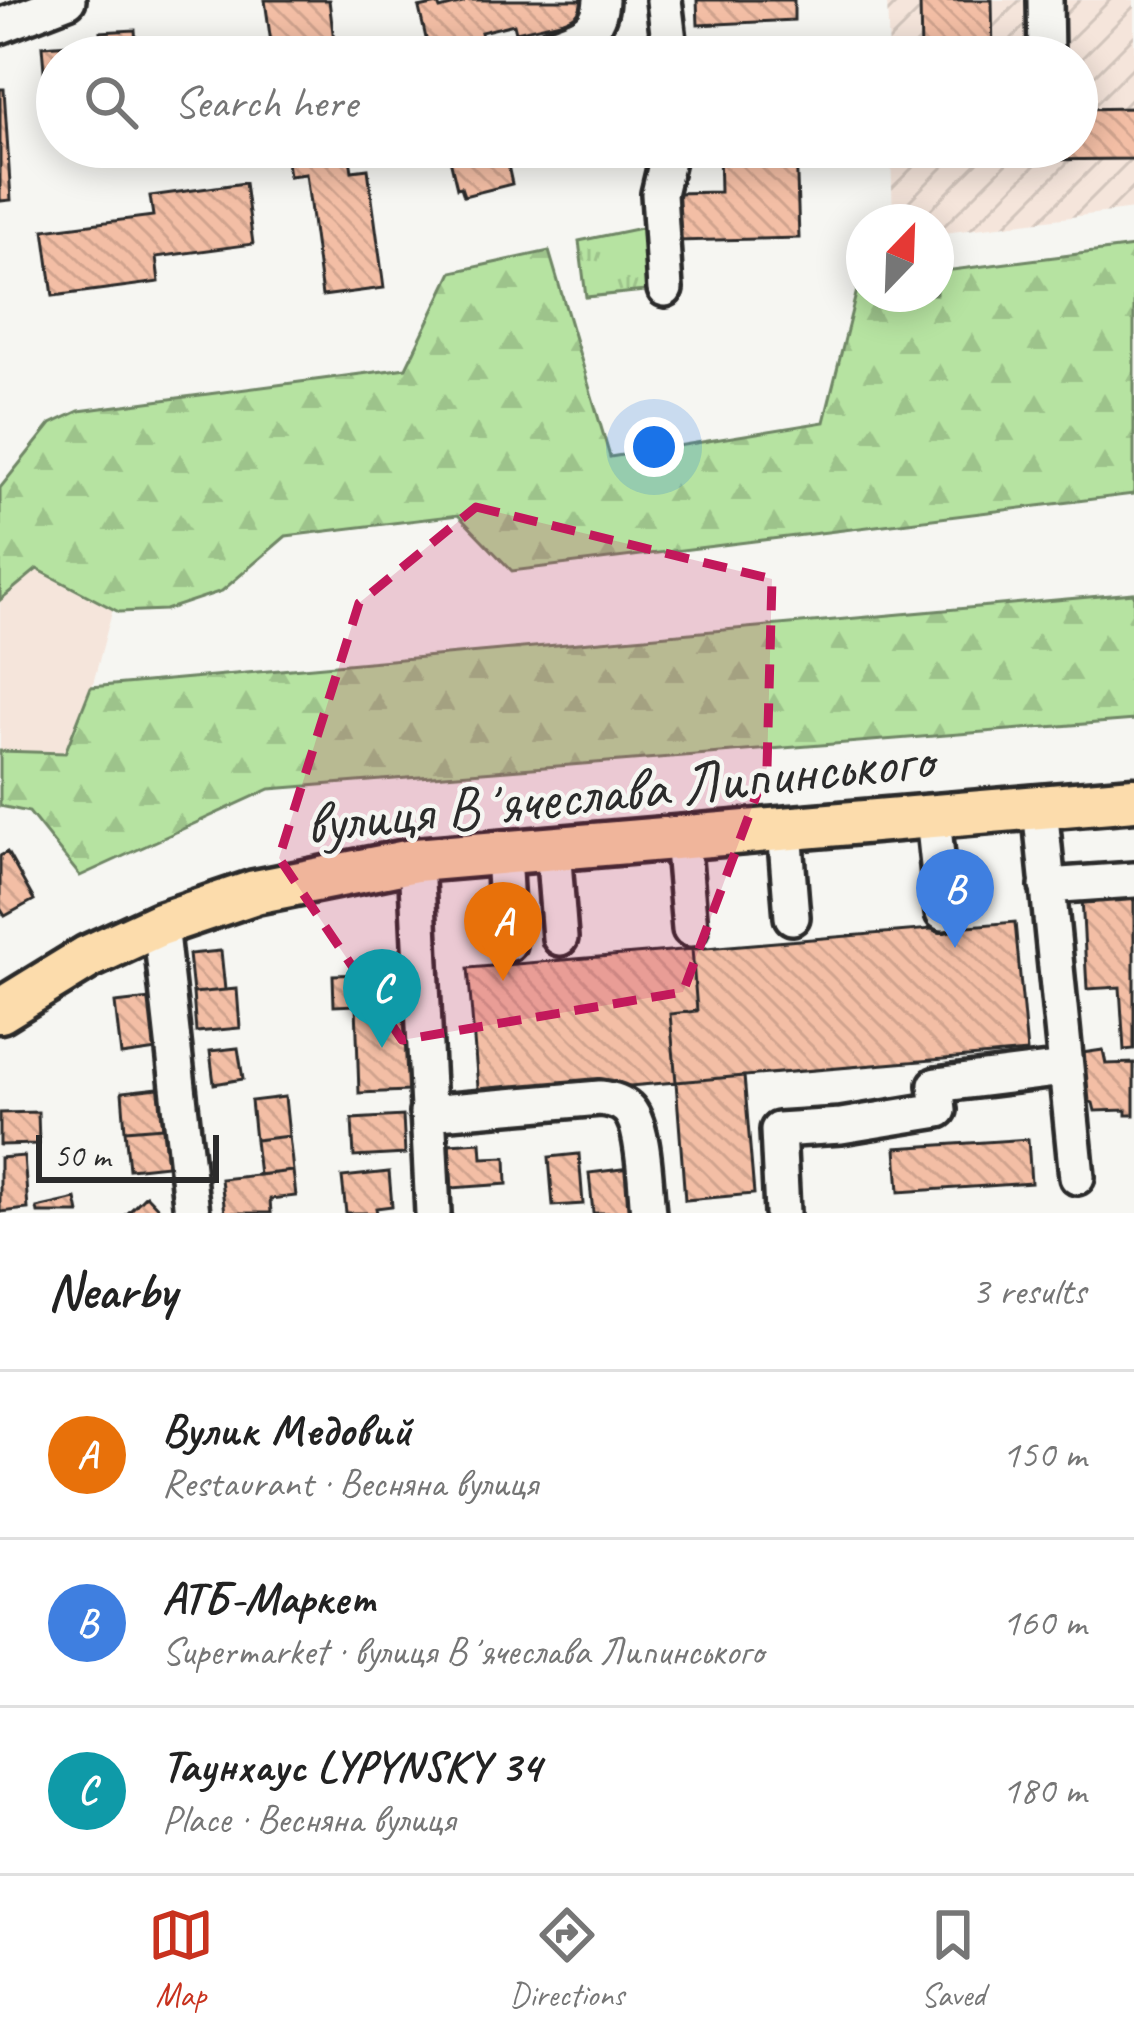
<!DOCTYPE html>
<meta charset="utf-8">
<style>
:root{--surface:#fff;--page:#f2f2f2;--text:#222;--muted:#767676;--line:#e0e0e0;--accent:#c8321e}
body{margin:0;font-family:Caveat,sans-serif;background:var(--page);color:var(--text)}
.compass{position:absolute;left:846px;top:204px;width:108px;height:108px;border-radius:50%;background:var(--surface);box-shadow:0 6px 30px #0003;rotate:23deg}
.scale{position:absolute;left:36px;bottom:30px;width:183px;box-sizing:border-box;padding-left:12px;border:6px solid #2b2b2b;border-top:0;font-size:33px;line-height:42px;white-space:nowrap;color:#2b2b2b;-webkit-text-stroke:9px #f6f6f2;paint-order:stroke}
.you{position:absolute;left:654px;top:447px;width:42px;height:42px;margin:-30px;border:9px solid #fff;border-radius:50%;background:#1a73e8;box-shadow:0 0 0 18px #1a73e833}
.badge{display:grid;place-items:center;width:78px;height:78px;border-radius:50%;background:var(--accent);color:#fff;font-size:39px;font-weight:700}
.pin{position:absolute;translate:-50% -99px;filter:drop-shadow(0 3px 6px #0008)}
.pin::after{content:'';position:absolute;top:63px;width:42px;height:36px;background:inherit;clip-path:polygon(0 0,100% 0,50% 100%)}
.list{margin:0;padding:0;list-style:none}
h2{display:flex;justify-content:space-between;align-items:center;height:156px;margin:0;padding:0 48px;font-size:51px}
h2 small{font-size:39px;font-weight:400;color:var(--muted)}
.list li{display:grid;grid-template-columns:78px 1fr auto;gap:36px;align-items:center;box-sizing:border-box;height:168px;padding:0 48px;border-top:3px solid var(--line)}
.list b{display:block;font-size:45px;white-space:nowrap}
.list p{margin:0;font-size:39px;white-space:nowrap;color:var(--muted)}
.list em{font-size:39px;font-style:normal;color:var(--muted)}
.icon{flex:none;width:66px;height:66px;fill:none;stroke:currentColor;stroke-width:2;stroke-linecap:round;stroke-linejoin:round}
.map{position:relative;flex:none;width:1134px;height:1213px;overflow:hidden}
.search{position:absolute;background:var(--surface);box-shadow:0 6px 30px #0003;left:36px;right:36px;top:36px;height:132px;display:flex;align-items:center;gap:30px;box-sizing:border-box;padding:0 42px;border-radius:66px;color:var(--muted);font-size:45px}
.sheet{height:660px;background:var(--surface)}
nav{display:flex;justify-content:space-around;align-items:center;box-sizing:border-box;height:168px;border-top:3px solid var(--line);background:var(--surface);font-size:33px;color:var(--muted)}
nav a{display:grid;justify-items:center;gap:6px}
nav .on{color:var(--accent)}
.map>svg:first-child{display:block}
</style>
<div class="map">
<svg width="1134" height="1213" viewBox="0 0 1134 1213">
<defs>
<pattern id="industrial-furrows" width="10" height="10" patternUnits="userSpaceOnUse" patternTransform="scale(3)"><rect width="10" height="10" fill="#f5e5db"/><path d="M-1 1l2-2M0 10L10 0M9 11l2-2" fill="none" stroke="#d2c5bc"/></pattern>
<pattern id="grass-tufts" width="24" height="20" patternUnits="userSpaceOnUse" patternTransform="scale(3)"><rect width="24" height="20" fill="#b6e3a1"/><path d="M3 7l-1-3M5 7V3M7 7l1-3M15 17l-1-3M17 17v-4M19 17l1-3" fill="none" stroke="#9dc38b"/></pattern>
<pattern id="forest-firs" width="22" height="20" patternUnits="userSpaceOnUse" patternTransform="scale(3)"><rect width="22" height="20" fill="#b6e3a1"/><path d="M5 1l3.5 6h-7zM16 11l3.5 6h-7z" fill="#9dc38b"/></pattern>
<pattern id="building-back-hatch" width="6" height="6" patternUnits="userSpaceOnUse" patternTransform="scale(3)"><rect width="6" height="6" fill="#f3bea5"/><path d="M-1 5l2 2M0 0l6 6M5-1l2 2" fill="none" stroke="#d0a38e"/></pattern>
</defs>
<rect width="100%" height="100%" fill="#f6f6f2"/>
<filter id="ink" filterUnits="userSpaceOnUse"><feTurbulence type="fractalNoise" baseFrequency=".00833" numOctaves="2"/><feDisplacementMap in="SourceGraphic" scale="24" xChannelSelector="R" yChannelSelector="G"/><feConvolveMatrix kernelMatrix="1 2 1 2 8 2 1 2 1" color-interpolation-filters="sRGB"/></filter>
<g filter="url(#ink)">
<!-- built -->
<path fill="#f5e5db" d="M 0,532 L 124,566 L 61,805 L 0,793 Z"/>
<!-- industrial -->
<path fill="url(#industrial-furrows)" d="M 887,0 L 1134,0 L 1134,209 L 936,234 L 936,222 L 893,222 L 891,147 L 1077,147 L 1077,57 L 889,57 Z"/>
<!-- grass -->
<path fill="url(#grass-tufts)" stroke="#708766" stroke-width="3" d="M 655,225 L 665,289 L 586,297 L 579,241 Z"/>
<!-- forest -->
<path fill="url(#forest-firs)" stroke="#708766" stroke-width="3" d="M 1134,247 L 1134,494 L 512,571 L 458,515 L 286,536 L 222,591 L 165,610 L 119,612 L 37,569 L 0,600 L 0,488 L 51,424 L 79,411 L 406,368 L 452,272 L 549,251 L 610,457 L 824,422 L 859,282 L 864,281 L 864,294 L 936,294 L 936,272 Z
M 1134,593 L 1134,720 L 270,789 L 80,876 L 29,812 L 0,806 L 0,751 L 65,753 L 91,687 Z"/>
<!-- building -->
<path fill="url(#building-back-hatch)" stroke="#2b2b2b" stroke-width="3" d="M 265,0 L 329,0 L 336,57 L 273,57 Z
M 462,0 L 593,0 L 587,16 L 516,32 L 514,24 L 481,32 L 486,53 L 492,51 L 493,57 L 426,57 L 424,47 L 428,47 L 419,8 L 438,4 L 440,9 L 463,3 Z
M 697,0 L 794,0 L 794,20 L 698,25 Z
M 920,0 L 992,0 L 993,57 L 921,57 Z
M 135,30 L 137,57 L 57,57 L 57,93 L 46,94 L 42,46 L 100,42 L 100,32 Z
M 0,89 L 4,89 L 11,200 L 0,201 Z
M 1134,108 L 1134,159 L 1028,160 L 1028,147 L 1077,147 L 1077,109 Z
M 285,147 L 348,147 L 352,171 L 368,169 L 384,288 L 322,296 L 306,174 L 289,176 Z
M 447,147 L 504,147 L 512,184 L 464,196 L 461,187 L 457,188 Z
M 719,147 L 796,147 L 799,238 L 676,241 L 675,193 L 720,192 Z
M 923,147 L 995,147 L 995,160 L 923,160 Z
M 245,183 L 253,244 L 156,257 L 159,282 L 53,296 L 44,230 L 153,216 L 150,196 Z
M 7,852 L 34,900 L 5,916 L 0,908 L 0,856 Z
M 1134,894 L 1134,1049 L 1124,1050 L 1120,987 L 1087,989 L 1082,897 Z
M 1015,922 L 1027,1052 L 744,1076 L 754,1194 L 685,1200 L 676,1082 L 479,1099 L 468,968 Z
M 1015,922 L 1027,1052 L 676,1082 L 670,1014 L 697,1011 L 692,949 Z
M 692,949 L 697,1011 L 670,1014 L 676,1082 L 479,1099 L 468,968 Z
M 221,951 L 225,990 L 193,993 L 189,954 Z
M 404,973 L 408,1091 L 359,1093 L 356,1005 L 334,1006 L 333,975 Z
M 237,989 L 240,1028 L 196,1032 L 193,993 Z
M 151,999 L 157,1050 L 121,1055 L 115,1003 Z
M 1081,1045 L 1082,1053 L 1103,1050 L 1106,1064 L 1134,1063 L 1134,1115 L 1126,1115 L 1126,1110 L 1095,1111 L 1093,1103 L 1070,1092 L 1066,1046 Z
M 238,1048 L 243,1079 L 214,1084 L 210,1051 Z
M 744,1076 L 754,1194 L 685,1200 L 676,1082 Z
M 159,1088 L 163,1127 L 125,1130 L 122,1092 Z
M 285,1097 L 289,1136 L 255,1140 L 251,1101 Z
M 38,1112 L 39,1144 L 0,1145 L 0,1113 Z
M 403,1116 L 405,1154 L 354,1157 L 352,1119 Z
M 163,1127 L 167,1165 L 129,1169 L 125,1130 Z
M 289,1136 L 293,1171 L 259,1175 L 255,1140 Z
M 1028,1139 L 1031,1183 L 899,1192 L 896,1148 Z
M 481,1142 L 482,1158 L 506,1157 L 507,1184 L 452,1188 L 449,1144 Z
M 579,1154 L 583,1204 L 553,1206 L 549,1157 Z
M 24,1156 L 28,1209 L 0,1212 L 0,1158 Z
M 630,1168 L 635,1213 L 593,1213 L 589,1173 Z
M 293,1171 L 296,1196 L 270,1199 L 271,1213 L 225,1213 L 221,1179 Z
M 389,1172 L 392,1206 L 376,1208 L 377,1213 L 346,1213 L 342,1177 Z
M 146,1195 L 163,1213 L 128,1213 Z
M 76,1199 L 79,1213 L 38,1213 L 37,1208 Z"/>
<g fill="none" stroke-linecap="round" stroke-linejoin="round">
<!-- minor casing -->
<g stroke="#2b2b2b" stroke-width="42">
<path id="minor" d="M 664,0 L 671,57
M 1045,0 L 1046,57
M 0,26 L 68,0
M 534,57 C 561,35 599,44 601,0
M 665,289 L 659,194 L 670,147
M 1040,807 L 1077,1177
M 933,818 L 943,913
M 785,830 L 792,917
M 682,838 L 690,929
M 553,848 L 560,938
M 503,853 L 508,944
M 416,860 L 433,1213
M 1047,886 L 1134,880
M 160,924 L 192,1213
M 427,1113 L 600,1098 C 609,1099 620,1101 627,1108 C 645,1124 645,1188 648,1213
M 782,1213 L 778,1130 L 841,1126 L 939,1110 L 936,1085 L 1064,1069"/>
</g>
<!-- major casing -->
<g stroke="#2b2b2b" stroke-width="51">
<path id="major" d="M 0,1011 L 88,957 L 160,924 L 255,892 L 416,860 L 1134,799"/>
</g>
<!-- minor -->
<use href="#minor" stroke="#f6f6f2" stroke-width="33"/>
<!-- major -->
<use href="#major" stroke="#fcdcac" stroke-width="42"/>
</g>
</g>
<!-- marked area -->
<path fill="#c2185b" fill-opacity="0.2" stroke="#c2185b" stroke-width="9" stroke-dasharray="24 15" stroke-linejoin="round" d="M 476,507 L 772,579 L 767,767 L 683,992 L 402,1040 L 279,858 L 359,603 Z"/>
<g text-anchor="middle" dominant-baseline="central" stroke-width="9" stroke-linejoin="round" paint-order="stroke">
<!-- street labels -->
<g font-size="60" fill="#2b2b2b" stroke="#f6f6f2">
<text transform="translate(619 791) rotate(-6)">вулиця Вʼячеслава Липинського</text>
</g>
</g>
</svg>
<svg class="compass" viewBox="-18 -18 36 36"><path d="M0-13l5 13h-10z" fill="#e53935"/><path d="M0 13l5-13h-10z" fill="#767676"/></svg>
<div class="scale">50 m</div>
<div class="you"></div>
<div class="pin badge" style="left:503px;top:981px;background:#e8710a">A</div>
<div class="pin badge" style="left:955px;top:948px;background:#3f7fe0">B</div>
<div class="pin badge" style="left:382px;top:1048px;background:#0f9aa8">C</div>
<div class="search"><svg class="icon" aria-label="search" viewBox="0 0 24 24"><circle cx="10" cy="10" r="6"/><path d="M15 15l6 6"/></svg>Search here</div>
</div>
<section class="sheet">
<h2>Nearby<small>3 results</small></h2>
<ul class="list">
<li><span class="badge" style="background:#e8710a">A</span><div><b>Вулик Медовий</b><p>Restaurant · Весняна вулиця</p></div><em>150 m</em></li>
<li><span class="badge" style="background:#3f7fe0">B</span><div><b>АТБ-Маркет</b><p>Supermarket · вулиця Вʼячеслава Липинського</p></div><em>160 m</em></li>
<li><span class="badge" style="background:#0f9aa8">C</span><div><b>Таунхаус LYPYNSKY 34</b><p>Place · Весняна вулиця</p></div><em>180 m</em></li>
</ul>
</section>
<nav>
<a class="on"><svg class="icon" aria-label="map" viewBox="0 0 24 24"><path d="M3 6l6-2 6 2 6-2v14l-6 2-6-2-6 2zM9 4v14M15 6v14"/></svg>Map</a>
<a><svg class="icon" aria-label="directions" viewBox="0 0 24 24"><path d="M12 3l9 9-9 9-9-9zM9 14v-3h6M13 9l2 2-2 2"/></svg>Directions</a>
<a><svg class="icon" aria-label="saved" viewBox="0 0 24 24"><path d="M7 4h10v16l-5-4-5 4z"/></svg>Saved</a>
</nav>
